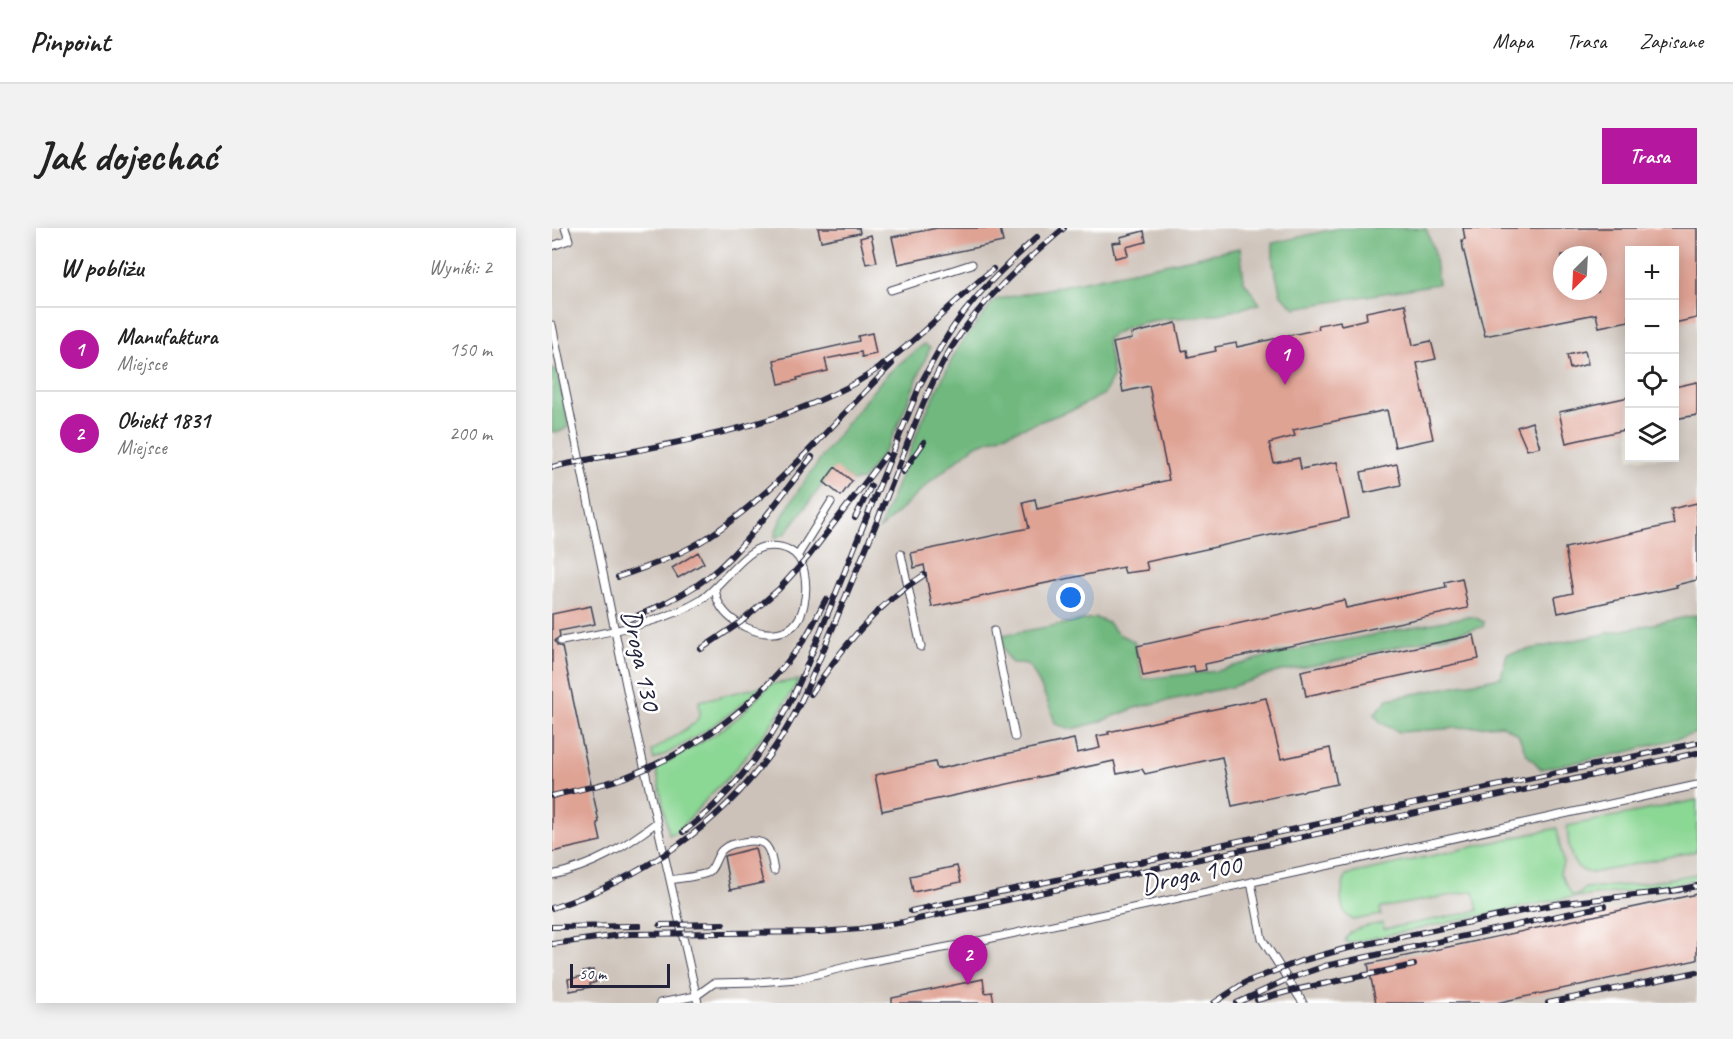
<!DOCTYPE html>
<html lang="pl">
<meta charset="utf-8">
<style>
:root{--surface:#fff;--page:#f2f2f2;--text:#222;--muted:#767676;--line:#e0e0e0;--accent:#b5179e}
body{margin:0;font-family:Caveat,sans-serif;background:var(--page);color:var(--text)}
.controls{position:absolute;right:18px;top:18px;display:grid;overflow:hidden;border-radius:0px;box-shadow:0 3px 15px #0003}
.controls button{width:54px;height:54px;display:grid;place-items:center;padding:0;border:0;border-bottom:2px solid var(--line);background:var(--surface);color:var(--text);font:30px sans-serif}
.compass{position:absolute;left:1001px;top:18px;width:54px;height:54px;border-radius:50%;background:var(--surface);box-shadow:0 3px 15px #0003;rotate:204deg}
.scale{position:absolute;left:18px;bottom:15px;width:100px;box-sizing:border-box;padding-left:6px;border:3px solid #22223b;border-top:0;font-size:16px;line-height:21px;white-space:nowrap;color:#22223b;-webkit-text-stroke:4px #fff;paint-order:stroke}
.you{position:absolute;left:519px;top:370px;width:21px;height:21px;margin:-15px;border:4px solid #fff;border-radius:50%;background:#1a73e8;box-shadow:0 0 0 9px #1a73e833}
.badge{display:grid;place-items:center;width:39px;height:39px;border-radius:50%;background:var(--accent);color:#fff;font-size:20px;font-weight:700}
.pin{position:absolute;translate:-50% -50px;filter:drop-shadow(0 2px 3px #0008)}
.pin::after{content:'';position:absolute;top:32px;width:21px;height:18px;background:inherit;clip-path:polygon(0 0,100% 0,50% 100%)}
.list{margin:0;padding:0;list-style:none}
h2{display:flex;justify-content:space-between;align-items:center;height:78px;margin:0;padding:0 24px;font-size:26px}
h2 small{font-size:20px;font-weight:400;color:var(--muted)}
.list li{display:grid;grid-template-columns:39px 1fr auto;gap:18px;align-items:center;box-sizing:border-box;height:84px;padding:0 24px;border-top:2px solid var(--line)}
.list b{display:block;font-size:22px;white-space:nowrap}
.list p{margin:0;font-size:20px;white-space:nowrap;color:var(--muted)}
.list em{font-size:20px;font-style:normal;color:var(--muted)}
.icon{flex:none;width:33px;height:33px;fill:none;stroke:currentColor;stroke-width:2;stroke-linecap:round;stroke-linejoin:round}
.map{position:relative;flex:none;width:1145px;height:775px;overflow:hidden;border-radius:0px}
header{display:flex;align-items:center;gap:36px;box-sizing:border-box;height:84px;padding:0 30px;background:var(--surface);border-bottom:2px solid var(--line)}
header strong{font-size:28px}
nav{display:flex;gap:33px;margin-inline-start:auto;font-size:21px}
.intro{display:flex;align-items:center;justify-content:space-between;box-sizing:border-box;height:144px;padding:0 36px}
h1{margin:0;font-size:42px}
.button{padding:15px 27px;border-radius:0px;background:var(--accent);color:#fff;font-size:21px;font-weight:700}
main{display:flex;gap:36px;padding:0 36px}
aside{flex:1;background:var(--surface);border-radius:0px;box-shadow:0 3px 15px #0003}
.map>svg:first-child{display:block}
</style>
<header>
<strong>Pinpoint</strong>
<nav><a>Mapa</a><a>Trasa</a><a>Zapisane</a></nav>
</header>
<div class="intro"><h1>Jak dojechać</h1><a class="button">Trasa</a></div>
<main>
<aside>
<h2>W pobliżu<small>Wyniki: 2</small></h2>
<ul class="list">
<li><span class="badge">1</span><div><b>Manufaktura</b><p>Miejsce</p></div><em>150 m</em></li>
<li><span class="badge">2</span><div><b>Obiekt 1831</b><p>Miejsce</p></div><em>200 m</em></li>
</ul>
</aside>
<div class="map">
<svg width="1145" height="775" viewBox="0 0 1145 775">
<rect width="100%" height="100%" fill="#fff"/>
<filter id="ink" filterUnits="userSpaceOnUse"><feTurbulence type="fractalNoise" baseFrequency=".0167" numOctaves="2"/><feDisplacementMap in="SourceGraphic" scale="12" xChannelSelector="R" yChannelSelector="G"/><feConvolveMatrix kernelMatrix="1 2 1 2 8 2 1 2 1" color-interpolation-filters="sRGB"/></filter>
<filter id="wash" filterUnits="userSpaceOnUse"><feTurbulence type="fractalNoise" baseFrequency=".008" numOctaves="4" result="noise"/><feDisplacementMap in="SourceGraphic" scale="24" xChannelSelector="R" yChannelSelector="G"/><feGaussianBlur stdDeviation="1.35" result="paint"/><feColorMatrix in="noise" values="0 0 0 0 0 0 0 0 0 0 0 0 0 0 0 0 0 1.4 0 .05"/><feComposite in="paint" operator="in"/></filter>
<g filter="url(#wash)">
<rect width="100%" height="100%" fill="#f2eeda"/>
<!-- industrial -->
<path fill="#ccc2b9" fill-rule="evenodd" d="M 0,0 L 1145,0 L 1145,775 L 0,775 ZM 1078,22 L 1122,22 L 1122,230 L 1078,230 ZM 1010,27 L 1046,27 L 1046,63 L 1010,63 Z"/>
<!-- green -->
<path fill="#8bd794" stroke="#567c68" stroke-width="1.5" d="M 247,452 L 217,500 L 176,550 L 160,565 L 126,603 L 117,607 L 104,540 L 162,507 L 188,488 L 219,456 Z
M 212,458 C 177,488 143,512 102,532 L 100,523 L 143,495 L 148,486 L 147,473 Z
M 1145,572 L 1145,623 L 1040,645 C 1016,643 1017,617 1015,598 Z
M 1005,600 L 1011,635 L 1008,645 L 1020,667 L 1028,666 L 1033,660 L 1081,657 L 1145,646 L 1145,651 L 1090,662 L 1014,670 L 797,715 L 793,713 C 798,698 817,698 831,695 L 832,701 L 926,683 L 922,663 L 828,680 L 829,687 L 801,692 C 784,682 789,663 794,647 Z"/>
<!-- forest -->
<path fill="#70b87e" stroke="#496d5c" stroke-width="1.5" d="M 786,0 L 874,0 L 882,22 L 886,56 L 743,80 L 729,67 L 721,35 L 721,15 Z
M 688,20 L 692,53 L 708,76 C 690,80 671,86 653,88 C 620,91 583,89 555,111 L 561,149 L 552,166 L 525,180 L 424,217 L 379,253 L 327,302 L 368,197 L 405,121 L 443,72 Z
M 372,116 L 378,120 L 346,197 L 336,218 L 311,252 L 300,253 L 283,240 L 233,306 L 223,310 C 221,287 311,174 330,152 C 342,138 359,127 372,116 Z
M 0,140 L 4,141 L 17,198 L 10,203 L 0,204 Z
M 1145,387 L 1145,505 L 1071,525 L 989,541 L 974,525 L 966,506 L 950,497 L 847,504 L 829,495 L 822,486 L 836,471 L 949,449 L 955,426 Z
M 913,389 L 922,389 L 932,394 L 931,399 L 775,435 L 725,444 L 679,459 L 586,479 L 544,495 L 520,501 L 503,496 C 501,486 483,440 474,436 C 471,435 464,435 460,435 C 452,427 450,418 451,407 L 544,390 L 556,395 L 566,406 L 582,413 L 591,451 L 665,443 L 723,426 Z"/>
<g id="blocks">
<!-- building -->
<path fill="#dfa394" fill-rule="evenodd" d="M 266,0 L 307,0 L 308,5 L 269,13 Z
M 385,0 L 448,0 L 451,14 L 346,36 L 340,9 Z
M 911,0 L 1145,0 L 1145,90 L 1122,95 L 1122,22 L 1077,22 L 1077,93 L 1047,99 L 1044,86 L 933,108 L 911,20 L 910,12 L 913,11 ZM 1010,27 L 1046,27 L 1046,63 L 1010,63 Z
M 592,3 L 594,14 L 574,19 L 576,27 L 563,30 L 560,15 L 569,14 L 568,9 Z
M 319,7 L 325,34 L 314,36 L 308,10 Z
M 853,76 L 861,117 L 879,113 L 884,131 L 865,135 L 881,211 L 843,219 L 835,182 L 741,202 L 743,208 L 717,215 L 722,235 L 747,230 L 749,241 L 785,234 L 797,290 L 594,334 L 596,342 L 573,345 L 571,339 L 380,379 L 372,337 L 362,340 L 359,325 L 477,300 L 471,274 L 483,271 L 485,281 L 617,252 L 597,158 L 571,164 L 561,115 L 580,111 L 579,106 L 624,95 L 630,123 L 635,122 L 636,129 L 664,123 L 663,119 L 684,115 L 685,119 L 767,101 L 766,97 L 788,93 L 789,97 L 815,91 L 814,84 Z
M 320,105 L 324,126 L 310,129 L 309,124 L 273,131 L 276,143 L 245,150 L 246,152 L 227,156 L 222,132 L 307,113 L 306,108 Z
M 1033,123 L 1036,136 L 1018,141 L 1015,127 Z
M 1145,154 L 1145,187 L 1122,191 L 1122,159 Z
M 1077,169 L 1077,201 L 1014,215 L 1007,184 Z
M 980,194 L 988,219 L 975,222 L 965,199 Z
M 845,236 L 849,257 L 813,265 L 809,244 Z
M 283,239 L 300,253 L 289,268 L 272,254 Z
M 1145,275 L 1145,352 L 1124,357 L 1125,359 L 1006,385 L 1003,369 L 1021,365 L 1013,320 L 1122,296 L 1119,281 Z
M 146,324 L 152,335 L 126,350 L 120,340 Z
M 910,350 L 916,380 L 653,436 L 654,442 L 643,444 L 642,438 L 591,448 L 585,418 L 792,372 L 794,380 L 894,359 L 893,354 Z
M 39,378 L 43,396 L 7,403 L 8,408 L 3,413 L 5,417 L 10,419 L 47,594 L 45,595 L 49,613 L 0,624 L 0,386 Z
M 922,407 L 927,431 L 754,468 L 749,443 Z
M 714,470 L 729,531 L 778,520 L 785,556 L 680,578 L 670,529 L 593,546 L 590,541 L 565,546 L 562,533 L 330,583 L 323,547 L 383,534 L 385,541 L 522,511 L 525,525 L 548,520 L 545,508 L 557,506 L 556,504 Z
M 203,620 L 211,655 L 178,662 L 172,628 Z
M 405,638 L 409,654 L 361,664 L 358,648 Z
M 1145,666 L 1145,732 L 944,775 L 824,775 L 816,736 Z
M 41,742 L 44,754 L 38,756 L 39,759 L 18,763 L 16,751 L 32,748 L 31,744 Z
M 431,751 L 433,765 L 440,764 L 442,775 L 340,775 L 340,770 Z"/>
</g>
</g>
<g filter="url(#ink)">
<use href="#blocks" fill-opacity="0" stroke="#414153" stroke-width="1.5"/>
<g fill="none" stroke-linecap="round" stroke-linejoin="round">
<!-- lane casing -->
<g stroke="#414153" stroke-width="9">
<path id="lane" d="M 0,18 L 17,12 L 13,0
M 339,62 L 420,36
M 0,97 L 79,481 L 146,775
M 349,326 L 369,419
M 246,327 L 279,274
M 442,403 L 463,509
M 9,413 C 51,405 112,395 149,372 C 167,360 192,323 211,319 C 230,316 248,322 252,343 C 256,362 254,396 232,403 C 209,411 175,395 166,373 C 164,369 164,364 163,360
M 0,647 C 41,638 73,619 105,594
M 118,652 C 129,650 144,649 155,645 C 163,641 163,629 170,622 C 176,616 183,616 191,614 C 217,609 218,622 222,643
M 699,654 L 710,711 L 751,775
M 108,775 L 144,768 L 162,755 L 205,754 L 246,751 L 310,735 L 417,715 L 604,675 L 1145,557"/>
</g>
<!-- lane -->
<use href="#lane" stroke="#fff" stroke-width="7"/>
<!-- rail casing -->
<g stroke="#22223b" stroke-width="6">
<path id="rail" d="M 0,239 C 103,217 212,206 305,154 C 356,124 395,78 441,41
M 351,244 L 372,214
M 303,290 L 319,258
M 66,349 C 95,339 123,329 150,313 C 223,267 279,197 340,136
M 75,392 C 100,382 123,371 145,357 C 189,328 227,269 260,229
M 149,421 L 189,394 L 227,361 L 257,328 L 334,227
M 259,466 C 290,420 324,377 372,347
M 0,568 C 23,562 48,558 71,550 C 143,523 201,481 247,419 C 258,405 265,387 274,371
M 131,604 C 184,565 228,502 253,442 L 368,157 C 382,131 395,105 414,82 C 435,55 460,32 485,9
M 1120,663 L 1145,658
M 0,680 C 89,651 170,597 223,519 C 249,481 264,438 282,397 C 300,352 320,308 337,263 C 356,215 372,166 398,122 C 427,74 470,36 512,0
M 359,683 L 1145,515
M 108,697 L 171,696
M 0,699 L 87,698
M 0,716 L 76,706 L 267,704 L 308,701 L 352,694 L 1145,525
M 705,772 L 742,762 L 862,737
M 662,775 L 694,754 L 749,733 L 792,721 L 1003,676 L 1128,662
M 685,775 L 736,751 L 773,738 L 1052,678
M 996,775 L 1145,744"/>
</g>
<!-- rail -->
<use href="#rail" stroke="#fff" stroke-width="4" stroke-dasharray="11" stroke-linecap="butt"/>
</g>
</g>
<g text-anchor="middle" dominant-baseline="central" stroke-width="5" stroke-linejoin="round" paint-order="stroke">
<!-- street labels -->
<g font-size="28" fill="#22223b" stroke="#fff">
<text transform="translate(90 432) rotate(78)">Droga 130</text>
<text transform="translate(639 646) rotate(-12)">Droga 100</text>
</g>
</g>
</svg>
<div class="controls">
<button>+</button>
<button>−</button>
<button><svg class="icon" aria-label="locate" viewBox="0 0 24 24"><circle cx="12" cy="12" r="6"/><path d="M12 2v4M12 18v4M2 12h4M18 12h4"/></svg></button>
<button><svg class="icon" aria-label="layers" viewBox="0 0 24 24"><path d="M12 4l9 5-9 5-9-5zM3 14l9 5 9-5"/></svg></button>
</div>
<svg class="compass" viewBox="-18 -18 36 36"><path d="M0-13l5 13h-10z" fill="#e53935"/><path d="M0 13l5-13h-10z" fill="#767676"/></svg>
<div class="scale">50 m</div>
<div class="you"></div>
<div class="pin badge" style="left:733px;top:157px">1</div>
<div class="pin badge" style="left:416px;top:757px">2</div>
</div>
</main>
